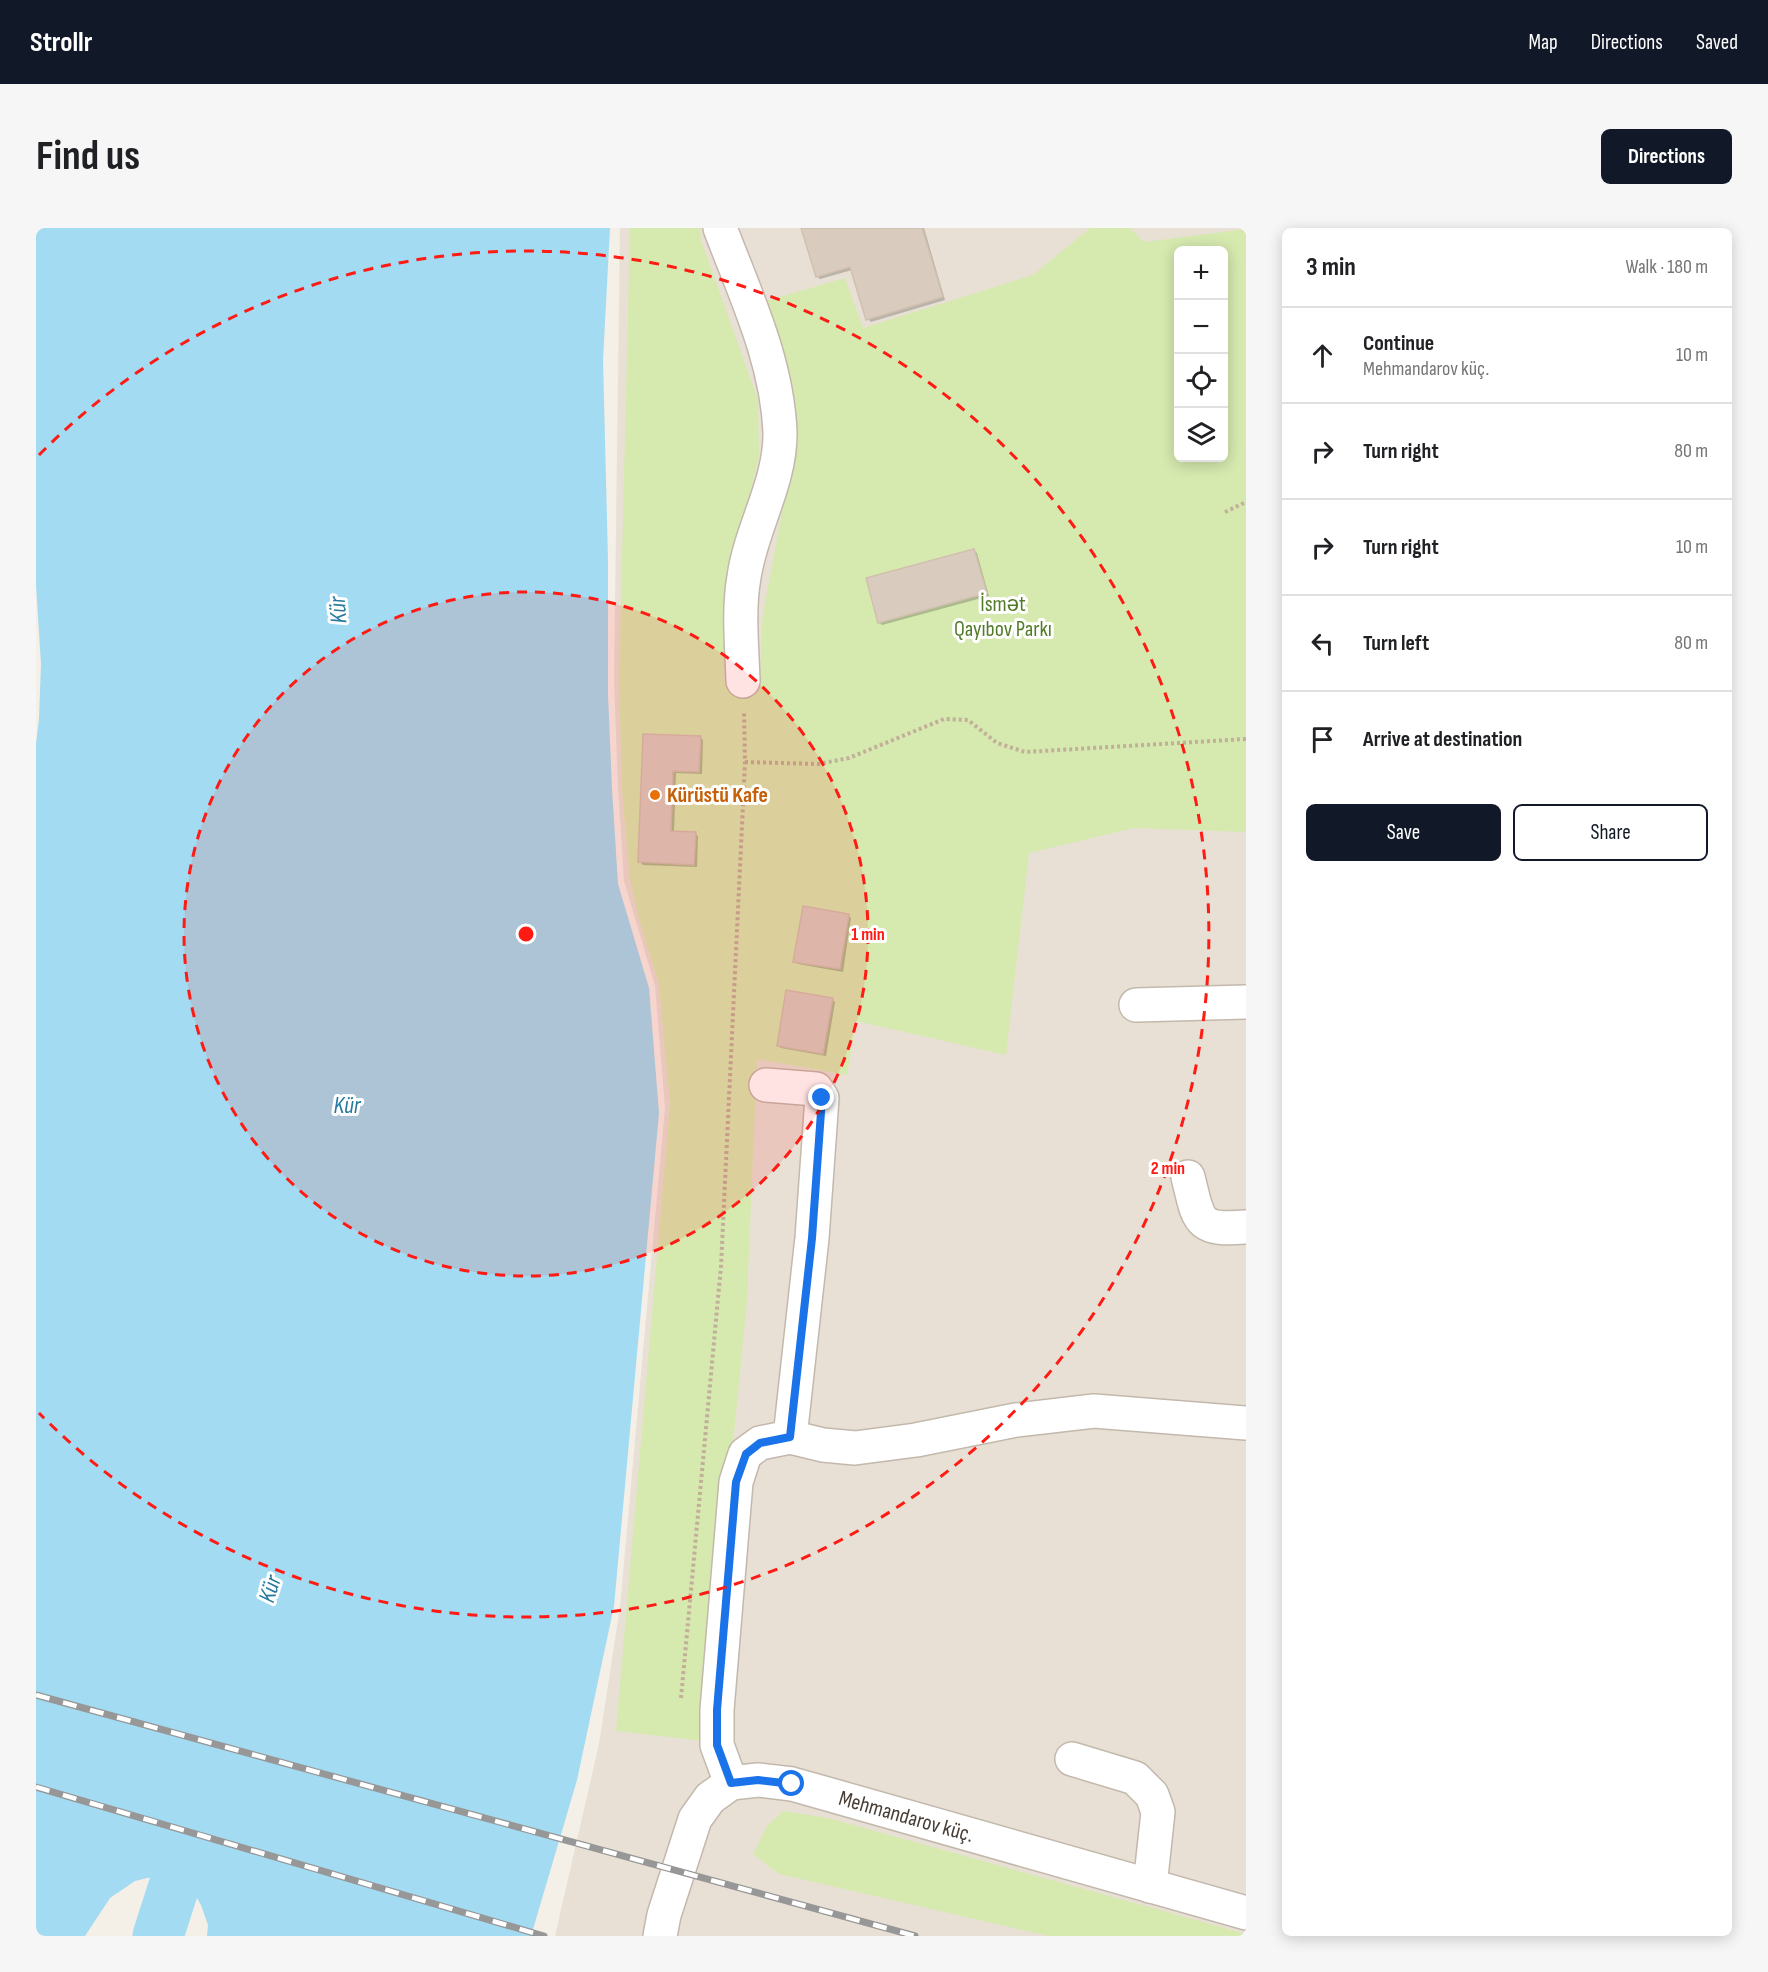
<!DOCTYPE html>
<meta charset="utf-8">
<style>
:root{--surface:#fff;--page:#f6f6f6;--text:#202124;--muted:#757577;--line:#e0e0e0;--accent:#111827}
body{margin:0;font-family:"Sofia Sans Condensed",sans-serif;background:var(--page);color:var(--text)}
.controls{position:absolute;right:18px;top:18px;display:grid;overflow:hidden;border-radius:9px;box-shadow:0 3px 15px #0003}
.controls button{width:54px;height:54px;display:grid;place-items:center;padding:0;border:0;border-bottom:2px solid var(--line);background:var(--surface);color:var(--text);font:30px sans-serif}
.stop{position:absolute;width:18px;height:18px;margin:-14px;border:4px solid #1a73e8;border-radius:50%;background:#fff}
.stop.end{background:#1a73e8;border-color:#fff;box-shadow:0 2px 6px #0008}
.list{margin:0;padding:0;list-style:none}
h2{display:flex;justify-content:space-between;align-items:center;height:78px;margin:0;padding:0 24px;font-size:26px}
h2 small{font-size:20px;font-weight:400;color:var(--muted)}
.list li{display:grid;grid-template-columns:39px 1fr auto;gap:18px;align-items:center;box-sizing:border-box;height:96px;padding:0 24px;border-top:2px solid var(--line)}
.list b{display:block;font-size:22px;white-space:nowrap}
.list p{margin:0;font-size:20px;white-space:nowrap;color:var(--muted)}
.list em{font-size:20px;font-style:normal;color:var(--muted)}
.actions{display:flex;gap:12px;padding:18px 24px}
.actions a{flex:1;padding:14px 0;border:2px solid var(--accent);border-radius:9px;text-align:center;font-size:21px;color:var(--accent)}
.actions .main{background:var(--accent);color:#fff}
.icon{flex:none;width:33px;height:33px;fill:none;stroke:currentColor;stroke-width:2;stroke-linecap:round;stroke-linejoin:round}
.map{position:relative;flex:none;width:1210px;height:1708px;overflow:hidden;border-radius:9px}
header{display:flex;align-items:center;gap:36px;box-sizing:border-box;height:84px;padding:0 30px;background:var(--accent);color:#fff}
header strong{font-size:28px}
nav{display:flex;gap:33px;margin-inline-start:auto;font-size:21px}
.intro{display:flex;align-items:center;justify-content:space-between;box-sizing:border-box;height:144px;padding:0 36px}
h1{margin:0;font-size:42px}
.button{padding:15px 27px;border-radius:9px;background:var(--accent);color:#fff;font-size:21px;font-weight:700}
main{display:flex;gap:36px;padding:0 36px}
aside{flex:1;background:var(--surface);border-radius:9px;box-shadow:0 3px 15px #0003}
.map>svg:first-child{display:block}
</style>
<header>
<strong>Strollr</strong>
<nav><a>Map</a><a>Directions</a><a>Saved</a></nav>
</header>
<div class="intro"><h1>Find us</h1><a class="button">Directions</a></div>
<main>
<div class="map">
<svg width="1210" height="1708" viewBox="0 0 1210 1708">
<rect width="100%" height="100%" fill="#f4efe7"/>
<!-- residential -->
<path fill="#e8e0d5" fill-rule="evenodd" d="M 584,0 L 1210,0 L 1210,1708 L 519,1708 L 563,1516 L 584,1379 L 629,880 L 619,758 L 588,653 L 582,560 L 578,452 ZM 1142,22 L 1188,22 L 1188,230 L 1142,230 Z"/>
<!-- green -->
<path fill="#d6e9af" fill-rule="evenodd" d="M 594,0 L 664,0 L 665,12 L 722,172 L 723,228 L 692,358 L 688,453 L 724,453 L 726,391 L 755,236 L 726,74 L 809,50 L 827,100 L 997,47 L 1054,0 L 1094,0 L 1108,14 L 1210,1 L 1210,604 L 1098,600 L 993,625 L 970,827 L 820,793 L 811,847 L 721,831 L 711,1073 L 668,1513 L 580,1503 L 634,877 L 623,757 L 602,688 L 594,651 L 586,563 L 583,452 ZM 1142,22 L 1188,22 L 1188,230 L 1142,230 Z
M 747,1583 L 792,1590 L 1210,1706 L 1210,1708 L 1012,1708 L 743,1646 L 717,1626 L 731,1598 Z"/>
<!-- water -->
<path fill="#a2dbf2" d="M 0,0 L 574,0 L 567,132 L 572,332 L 572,467 L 576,561 L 582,656 L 613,760 L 623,885 L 578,1378 L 541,1552 L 495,1708 L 171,1708 L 172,1697 L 165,1677 L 152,1655 L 128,1646 L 99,1653 L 74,1670 L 49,1708 L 0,1708 L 0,516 L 3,491 L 5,436 L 0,357 Z"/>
<!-- shadow -->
<path fill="#0003" d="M 766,0 L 888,0 L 909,72 L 835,94 L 832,91 L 816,42 L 784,51 L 781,48 Z
M 938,322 L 941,325 L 953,368 L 846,397 L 843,394 Z
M 609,507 L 664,509 L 667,512 L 666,546 L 640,545 L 638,604 L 659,605 L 662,608 L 661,639 L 607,637 L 604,634 Z
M 812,687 L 815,690 L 807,744 L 762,736 L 759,733 Z
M 796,771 L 799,774 L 790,828 L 745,820 L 742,817 Z"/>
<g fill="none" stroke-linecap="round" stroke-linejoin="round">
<!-- river -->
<path stroke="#a2dbf2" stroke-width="51" d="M 122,1708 L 162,1583"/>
</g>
<!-- building -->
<path fill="#d9ccbf" stroke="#d1c0af" stroke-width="1.5" d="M 765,0 L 886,0 L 907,69 L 830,92 L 814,39 L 780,49 Z
M 938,321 L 951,365 L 842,395 L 830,350 Z
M 607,506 L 665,508 L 663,544 L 637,543 L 635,603 L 660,604 L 658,637 L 602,634 Z
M 767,678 L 813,686 L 804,741 L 757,734 Z
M 750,762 L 797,770 L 787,826 L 741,818 Z"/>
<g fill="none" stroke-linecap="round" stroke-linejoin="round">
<!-- minor casing -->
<g stroke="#c3b8ac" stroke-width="36">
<g id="minor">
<path d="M 684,0 C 709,66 741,132 744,204 C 745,254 715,300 708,349 C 702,383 706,419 707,453"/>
<path d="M 1100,777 L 1210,774"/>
<path d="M 1152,949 C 1163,993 1160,1003 1210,999"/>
<path d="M 754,1209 L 787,1217 L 819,1220 L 880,1212 L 980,1192 L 1058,1183 L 1210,1195"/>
<path d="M 1036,1531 L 1099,1550 L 1116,1567 L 1122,1584 L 1114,1658"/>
<path d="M 695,1555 L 681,1517 L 681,1482 L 700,1254 L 709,1226 L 724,1215 L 754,1209 L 776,1010 L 786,870 L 780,861 L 730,857"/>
<path id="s1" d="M 624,1708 L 628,1687 L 659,1591 L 674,1570 L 695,1555 L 722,1552 L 756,1556 L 1210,1685"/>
</g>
</g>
<!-- path -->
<path stroke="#c2af9a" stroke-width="4" stroke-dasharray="3 3" stroke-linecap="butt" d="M 1189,284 L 1210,274
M 709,534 L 782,536 L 813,530 L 908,491 L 932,492 L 961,515 L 989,524 L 1210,511
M 645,1470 L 685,1038 L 709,534 L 708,483"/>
<!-- minor -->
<use href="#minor" stroke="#fff" stroke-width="33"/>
<!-- rail casing -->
<g stroke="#979797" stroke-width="7">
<path id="rail" d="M 0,1467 L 879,1708
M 0,1559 L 508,1708"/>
</g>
<!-- rail -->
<use href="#rail" stroke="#fff" stroke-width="4.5" stroke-dasharray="14" stroke-linecap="butt"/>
</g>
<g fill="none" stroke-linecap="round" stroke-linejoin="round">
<!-- route -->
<path stroke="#1a73e8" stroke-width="8" d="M 756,1556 L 722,1552 L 695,1555 L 681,1517 L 681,1482 L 700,1254 L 710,1226 L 724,1215 L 754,1209 L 776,1010 L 786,870"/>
</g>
<!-- distance rings -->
<circle cx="490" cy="706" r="342" fill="#ff1a13" fill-opacity=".12"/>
<g fill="none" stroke="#ff1a13" stroke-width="3" stroke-dasharray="10 8">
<circle cx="490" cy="706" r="342"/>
<path d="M3 227A683 683 0 1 1 3 1185"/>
</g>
<!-- markers -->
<circle fill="#e8710a" stroke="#fff" stroke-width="2" cx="619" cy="567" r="6"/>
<g text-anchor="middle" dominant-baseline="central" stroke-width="6" stroke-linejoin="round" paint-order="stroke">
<!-- park labels -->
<g font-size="22" fill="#517b27" stroke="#fff">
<text x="967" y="376">İsmət<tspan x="967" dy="25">Qayıbov Parkı</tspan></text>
</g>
<!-- food labels -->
<g font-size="22" font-weight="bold" fill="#c56008" stroke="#fff" text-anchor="start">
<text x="631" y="567">Kürüstü Kafe</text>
</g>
<!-- street labels -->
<g font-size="22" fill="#483e36" stroke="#fff">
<text stroke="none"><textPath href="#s1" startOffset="354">Mehmandarov küç.</textPath></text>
</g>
<!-- water labels -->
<g font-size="24" font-style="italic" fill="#277a9e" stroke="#fff">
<text transform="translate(302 382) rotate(-94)">Kür</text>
<text x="311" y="877">Kür</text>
<text transform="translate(234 1361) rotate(-73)">Kür</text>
</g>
</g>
<circle cx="490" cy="706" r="9" fill="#ff1a13" stroke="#fff" stroke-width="3"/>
<g font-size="18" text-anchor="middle" font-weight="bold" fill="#ff1a13" stroke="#fff" stroke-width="6" stroke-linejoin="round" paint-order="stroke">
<text x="832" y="712">1 min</text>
<text x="1132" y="946">2 min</text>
</g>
</svg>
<div class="controls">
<button>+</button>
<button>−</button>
<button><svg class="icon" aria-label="locate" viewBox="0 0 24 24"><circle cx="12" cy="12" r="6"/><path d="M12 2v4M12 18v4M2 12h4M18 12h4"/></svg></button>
<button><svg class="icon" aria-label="layers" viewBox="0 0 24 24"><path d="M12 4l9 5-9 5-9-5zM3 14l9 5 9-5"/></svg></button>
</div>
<div class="stop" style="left:756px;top:1556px"></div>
<div class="stop end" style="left:786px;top:870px"></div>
</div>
<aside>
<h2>3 min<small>Walk · 180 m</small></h2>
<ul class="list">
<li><svg class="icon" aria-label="ahead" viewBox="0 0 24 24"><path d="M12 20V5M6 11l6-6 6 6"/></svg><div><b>Continue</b><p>Mehmandarov küç.</p></div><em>10 m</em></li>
<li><svg class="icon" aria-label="right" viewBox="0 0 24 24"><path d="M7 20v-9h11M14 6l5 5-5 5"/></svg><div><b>Turn right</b></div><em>80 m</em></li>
<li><svg class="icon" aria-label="right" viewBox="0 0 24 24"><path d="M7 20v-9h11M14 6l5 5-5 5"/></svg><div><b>Turn right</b></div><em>10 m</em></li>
<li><svg class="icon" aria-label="left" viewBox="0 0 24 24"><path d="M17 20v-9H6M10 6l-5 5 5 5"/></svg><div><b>Turn left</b></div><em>80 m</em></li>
<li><svg class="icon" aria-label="arrive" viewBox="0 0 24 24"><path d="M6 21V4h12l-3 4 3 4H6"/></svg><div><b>Arrive at destination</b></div></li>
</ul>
<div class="actions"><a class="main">Save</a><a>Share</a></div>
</aside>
</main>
